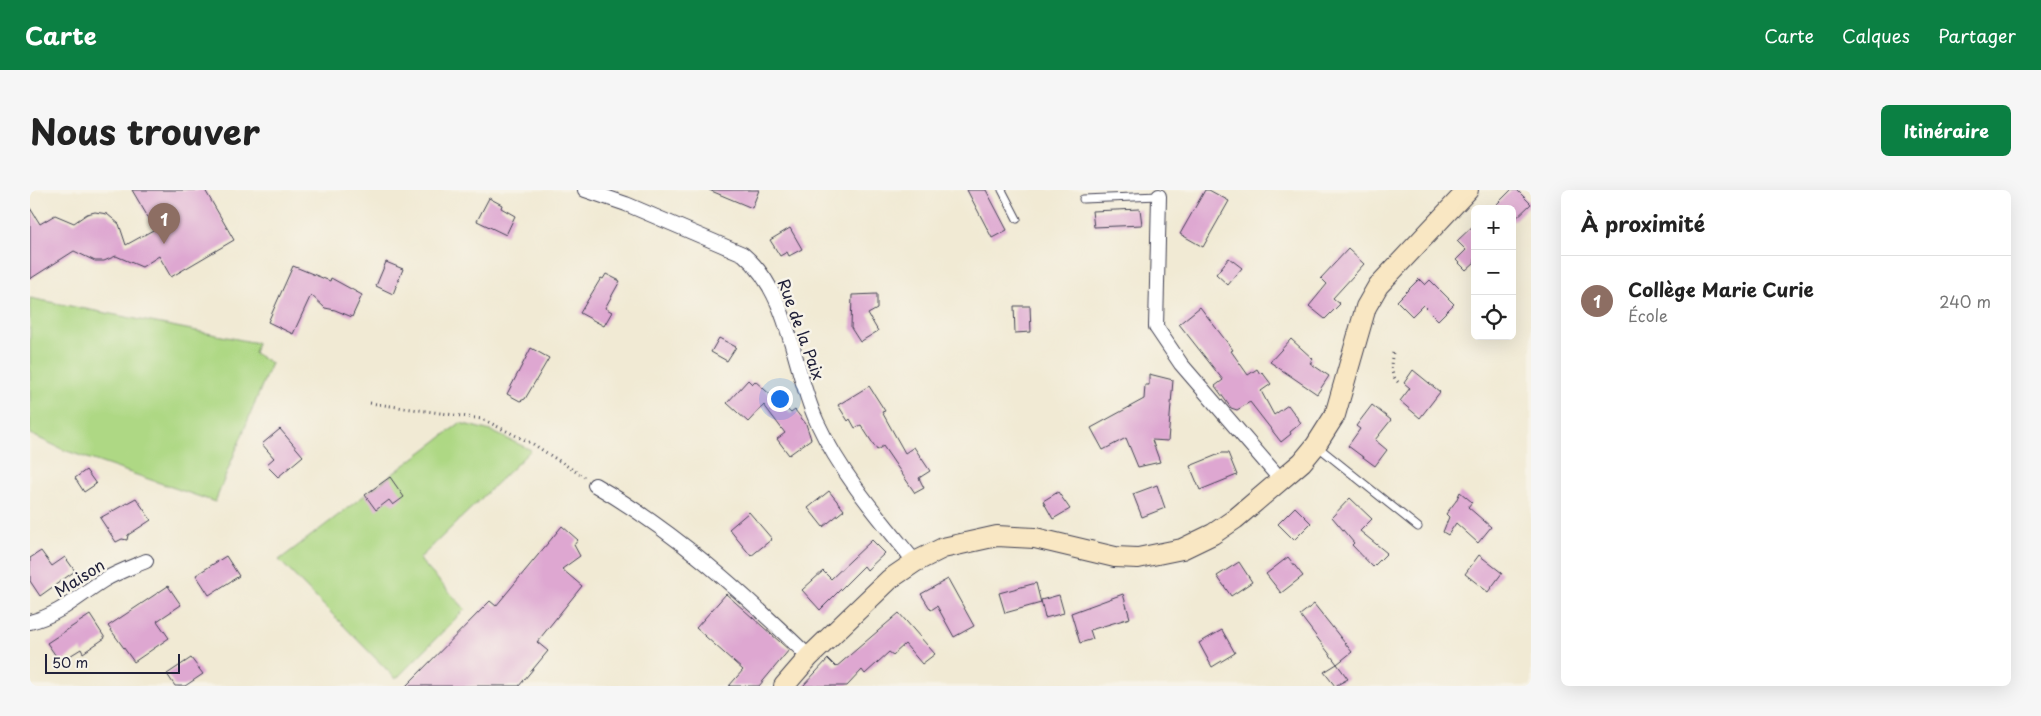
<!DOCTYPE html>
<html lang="fr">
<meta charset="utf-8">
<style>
:root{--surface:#fff;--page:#f6f6f6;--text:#222;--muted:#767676;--line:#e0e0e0;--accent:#0b8043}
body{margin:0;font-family:"Playpen Sans",sans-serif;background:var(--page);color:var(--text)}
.controls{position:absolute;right:15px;top:15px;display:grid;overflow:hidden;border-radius:8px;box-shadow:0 5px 20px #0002}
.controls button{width:45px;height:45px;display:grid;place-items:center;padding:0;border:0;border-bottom:1px solid var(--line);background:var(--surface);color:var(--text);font:25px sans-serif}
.scale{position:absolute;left:15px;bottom:12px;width:135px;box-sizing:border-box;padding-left:5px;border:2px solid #22223b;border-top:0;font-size:14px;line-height:18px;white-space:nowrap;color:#22223b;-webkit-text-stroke:4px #f7f3e8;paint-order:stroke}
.you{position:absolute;left:749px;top:208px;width:18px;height:18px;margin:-12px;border:4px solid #fff;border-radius:50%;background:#1a73e8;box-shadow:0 0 0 8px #1a73e833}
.badge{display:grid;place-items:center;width:32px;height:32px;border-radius:50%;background:var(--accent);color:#fff;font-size:16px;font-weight:700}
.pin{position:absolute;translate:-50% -41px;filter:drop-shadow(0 1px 2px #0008)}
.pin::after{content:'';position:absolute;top:26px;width:18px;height:15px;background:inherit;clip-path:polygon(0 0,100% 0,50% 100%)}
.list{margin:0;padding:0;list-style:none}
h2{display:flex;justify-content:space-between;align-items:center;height:65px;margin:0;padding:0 20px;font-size:21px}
h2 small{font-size:16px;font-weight:400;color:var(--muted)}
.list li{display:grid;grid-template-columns:32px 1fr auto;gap:15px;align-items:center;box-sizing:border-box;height:90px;padding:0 20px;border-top:1px solid var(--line)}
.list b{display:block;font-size:19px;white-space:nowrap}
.list p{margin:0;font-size:16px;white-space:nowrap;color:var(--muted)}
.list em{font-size:16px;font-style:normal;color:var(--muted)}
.icon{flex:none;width:28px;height:28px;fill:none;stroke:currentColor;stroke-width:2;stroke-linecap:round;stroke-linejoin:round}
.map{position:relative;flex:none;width:1501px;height:496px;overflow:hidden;border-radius:8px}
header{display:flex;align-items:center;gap:30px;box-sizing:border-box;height:70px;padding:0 25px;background:var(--accent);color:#fff}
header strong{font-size:24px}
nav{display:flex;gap:28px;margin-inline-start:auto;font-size:18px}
.intro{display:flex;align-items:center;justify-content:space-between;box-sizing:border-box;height:120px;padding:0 30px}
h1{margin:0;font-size:35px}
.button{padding:12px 22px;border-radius:8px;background:var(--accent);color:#fff;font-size:18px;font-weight:700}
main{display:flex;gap:30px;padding:0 30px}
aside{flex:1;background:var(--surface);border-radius:8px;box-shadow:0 5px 20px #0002}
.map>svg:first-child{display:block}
</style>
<header>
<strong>Carte</strong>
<nav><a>Carte</a><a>Calques</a><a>Partager</a></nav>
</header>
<div class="intro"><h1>Nous trouver</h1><a class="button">Itinéraire</a></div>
<main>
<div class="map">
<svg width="1501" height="496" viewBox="0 0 1501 496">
<rect width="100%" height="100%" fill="#f7f3e8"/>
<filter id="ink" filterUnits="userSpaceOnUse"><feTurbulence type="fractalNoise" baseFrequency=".02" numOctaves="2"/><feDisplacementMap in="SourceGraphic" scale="10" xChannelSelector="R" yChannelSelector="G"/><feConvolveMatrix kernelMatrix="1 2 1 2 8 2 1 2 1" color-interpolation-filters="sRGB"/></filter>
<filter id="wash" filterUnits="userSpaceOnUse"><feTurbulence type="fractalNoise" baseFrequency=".0096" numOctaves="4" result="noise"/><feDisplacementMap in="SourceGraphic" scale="20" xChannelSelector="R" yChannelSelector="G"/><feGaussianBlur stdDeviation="1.12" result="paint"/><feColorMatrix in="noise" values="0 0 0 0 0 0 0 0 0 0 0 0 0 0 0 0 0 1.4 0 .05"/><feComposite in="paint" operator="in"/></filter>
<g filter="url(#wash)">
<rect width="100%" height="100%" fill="#f1ead4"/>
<!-- green -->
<path fill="#aed884" stroke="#687d60" d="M 0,108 L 227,153 L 224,163 L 241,173 L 185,312 L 34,260 L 0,244 Z
M 430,233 L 461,241 L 501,260 L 389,369 L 435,419 L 366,489 L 249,370 Z"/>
<g id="blocks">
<!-- building -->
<path fill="#dea7d1" d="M 102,0 L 175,0 L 204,50 L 141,87 L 129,66 L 112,77 L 86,66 L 74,71 L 65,71 L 44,61 L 0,89 L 0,18 L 10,34 L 25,25 L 44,33 L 57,24 L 65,22 L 77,24 L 89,34 L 96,55 L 125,39 Z
M 679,0 L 729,0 L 722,18 Z
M 937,0 L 956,0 L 977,40 L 962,48 Z
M 1175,0 L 1179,0 L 1199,11 L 1173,57 L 1150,44 Z
M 1481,0 L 1487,0 L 1501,14 L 1482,32 L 1482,19 L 1462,19 Z
M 459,8 L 472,15 L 471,18 L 485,26 L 476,45 L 447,31 Z
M 1110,19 L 1112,35 L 1064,37 L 1062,21 Z
M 1445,34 L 1445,72 L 1436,80 L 1426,70 L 1436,60 L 1427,51 Z
M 760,38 L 772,59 L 759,66 L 757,62 L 750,66 L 740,50 Z
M 1318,59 L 1334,74 L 1303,108 L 1310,114 L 1295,129 L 1279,116 L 1297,94 L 1291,88 Z
M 1199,68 L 1212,78 L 1198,95 L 1186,84 Z
M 356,72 L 373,79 L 363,104 L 346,96 Z
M 263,76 L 300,91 L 301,88 L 332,105 L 322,127 L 305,120 L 295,118 L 281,105 L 263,144 L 238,132 Z
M 576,84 L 590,91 L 575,118 L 582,122 L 574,136 L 550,123 L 571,88 L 573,89 Z
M 1389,89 L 1395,95 L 1400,90 L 1424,114 L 1408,130 L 1393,115 L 1382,126 L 1367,111 Z
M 847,104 L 847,119 L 838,124 L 848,141 L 830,152 L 821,138 L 822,105 Z
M 984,116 L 1000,116 L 1001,142 L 985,143 Z
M 1170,117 L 1203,160 L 1201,161 L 1218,185 L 1227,179 L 1230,184 L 1232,182 L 1241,194 L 1231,201 L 1244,225 L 1258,215 L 1271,233 L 1260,242 L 1261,244 L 1251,252 L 1220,212 L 1207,220 L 1201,218 L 1185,196 L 1193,190 L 1149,134 Z
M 689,148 L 706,157 L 697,171 L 681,162 Z
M 1261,149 L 1283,169 L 1280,173 L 1299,186 L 1287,204 L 1240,172 Z
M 501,158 L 519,168 L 495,209 L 490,211 L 477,204 Z
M 1383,180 L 1410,202 L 1390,228 L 1370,211 L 1380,198 L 1374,193 Z
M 1119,184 L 1143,190 L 1138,251 L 1122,250 L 1130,272 L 1108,277 L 1096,248 L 1073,260 L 1061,238 L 1114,209 L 1115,195 L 1119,195 Z
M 718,190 L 722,194 L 725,191 L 761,223 L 765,220 L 776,234 L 781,249 L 759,265 L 747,249 L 755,243 L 734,215 L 718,232 L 697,213 Z
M 839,196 L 855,221 L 852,222 L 875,263 L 884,257 L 900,281 L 889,288 L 894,298 L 885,303 L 853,256 L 847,260 L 831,235 L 825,238 L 820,229 L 818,231 L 808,215 Z
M 1342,215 L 1361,230 L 1345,250 L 1357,260 L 1345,276 L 1318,256 L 1330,239 L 1326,236 Z
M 250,239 L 273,266 L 248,287 L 236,275 L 244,268 L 232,254 Z
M 1192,263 L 1198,263 L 1207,285 L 1170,300 L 1160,276 Z
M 56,280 L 66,294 L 54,302 L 45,288 Z
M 360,287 L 374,307 L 363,315 L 359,310 L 346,320 L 335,305 Z
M 1127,295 L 1135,318 L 1112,327 L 1103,304 Z
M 799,301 L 814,320 L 793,337 L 778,318 Z
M 1028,302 L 1040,319 L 1023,329 L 1013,311 Z
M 1430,302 L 1442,312 L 1438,317 L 1461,337 L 1448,353 L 1426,333 L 1418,345 L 1413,342 L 1419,327 L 1416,324 L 1426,311 Z
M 106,308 L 121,330 L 98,345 L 97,350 L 92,349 L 86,352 L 70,328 Z
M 1320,308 L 1342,329 L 1330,341 L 1357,363 L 1343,377 L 1322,355 L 1324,353 L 1302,327 Z
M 1265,317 L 1281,333 L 1264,350 L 1248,334 Z
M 719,322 L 742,349 L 721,366 L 699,339 Z
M 532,336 L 548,350 L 544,355 L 550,366 L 532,379 L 552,396 L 507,452 L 518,461 L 489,496 L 376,496 L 460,411 L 466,416 Z
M 842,350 L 855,363 L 837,380 L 834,376 L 790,420 L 772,400 L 793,381 L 801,389 Z
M 11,361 L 22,376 L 35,367 L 45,381 L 10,406 L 0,391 L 0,368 Z
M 1449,365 L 1472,383 L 1458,402 L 1435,384 Z
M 196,366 L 209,386 L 179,405 L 166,385 Z
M 1258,367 L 1273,386 L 1251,403 L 1236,384 Z
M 1209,372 L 1222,392 L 1201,406 L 1187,386 Z
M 918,389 L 944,436 L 924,447 L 907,416 L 901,420 L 891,404 Z
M 1006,393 L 1011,413 L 975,423 L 969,403 Z
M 138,396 L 151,415 L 127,431 L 139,448 L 104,472 L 78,436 Z
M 696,404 L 759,460 L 729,496 L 699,496 L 713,480 L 666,438 Z
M 1093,404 L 1100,428 L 1060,440 L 1063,449 L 1050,453 L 1041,423 Z
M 1029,405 L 1034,423 L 1015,428 L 1011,410 Z
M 1284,414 L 1322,462 L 1307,474 L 1270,425 Z
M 869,423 L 905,464 L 892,474 L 875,454 L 863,465 L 859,462 L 835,484 L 832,480 L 817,496 L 773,496 L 798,469 L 806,477 Z
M 60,425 L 75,448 L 53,463 L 51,459 L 30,472 L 17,453 Z
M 1192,440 L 1205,463 L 1182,477 L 1169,453 Z
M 161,468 L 173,484 L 155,496 L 145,496 L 137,484 Z
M 1307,474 L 1318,489 L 1305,496 L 1294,482 Z"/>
</g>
</g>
<g filter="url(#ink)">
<use href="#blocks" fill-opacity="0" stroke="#414052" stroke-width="1"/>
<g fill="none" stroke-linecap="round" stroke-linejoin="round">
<!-- lane casing -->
<g stroke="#414052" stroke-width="9">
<path id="lane" d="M 972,0 L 987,29
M 1053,9 L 1129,6
M 1287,256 L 1388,337"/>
</g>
<!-- street casing -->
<g stroke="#414052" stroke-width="16">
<path id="street" d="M 555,0 L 596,14 L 713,64 C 761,105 762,178 787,232 C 811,284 849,328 885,372
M 1129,6 L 1126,137 L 1151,174 L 1251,290
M 565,295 C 646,342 712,402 779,467
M 0,432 C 31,424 48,406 74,390 C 87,382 102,377 116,371"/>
</g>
<!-- secondary casing -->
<g stroke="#414052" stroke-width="22">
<path id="secondary" d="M 754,496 L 779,467 L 860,389 L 885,372 L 913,358 L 967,346 L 1005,348 L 1085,367 L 1108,368 L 1152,359 L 1183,344 L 1205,329 L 1272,272 L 1286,255 L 1305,225 L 1336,117 L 1348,96 L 1438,0"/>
</g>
<!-- path -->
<path stroke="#414052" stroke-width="3" stroke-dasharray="1 4" stroke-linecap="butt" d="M 1363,163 C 1360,174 1360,185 1369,193
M 340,213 L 452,229 L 503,254 L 554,287"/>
<!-- lane -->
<use href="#lane" stroke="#fff" stroke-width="7"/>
<!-- street -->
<use href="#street" stroke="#fff" stroke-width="14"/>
<!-- secondary -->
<use href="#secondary" stroke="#f9e7c3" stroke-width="20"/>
</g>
</g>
<g text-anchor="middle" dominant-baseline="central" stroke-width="5" stroke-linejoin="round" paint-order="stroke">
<!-- street labels -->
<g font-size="16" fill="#22223b" stroke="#f7f3e8">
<text transform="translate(772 139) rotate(70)">Rue de la Paix</text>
<text transform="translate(49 387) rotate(-32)">Maison</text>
</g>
</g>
</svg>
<div class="controls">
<button>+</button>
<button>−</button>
<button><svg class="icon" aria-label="locate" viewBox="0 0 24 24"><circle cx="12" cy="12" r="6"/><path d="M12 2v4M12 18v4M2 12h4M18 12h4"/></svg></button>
</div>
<div class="scale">50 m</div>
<div class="you"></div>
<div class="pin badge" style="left:134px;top:54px;background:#8d6e63">1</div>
</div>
<aside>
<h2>À proximité<small></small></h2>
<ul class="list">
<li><span class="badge" style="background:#8d6e63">1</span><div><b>Collège Marie Curie</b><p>École</p></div><em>240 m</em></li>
</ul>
</aside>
</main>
